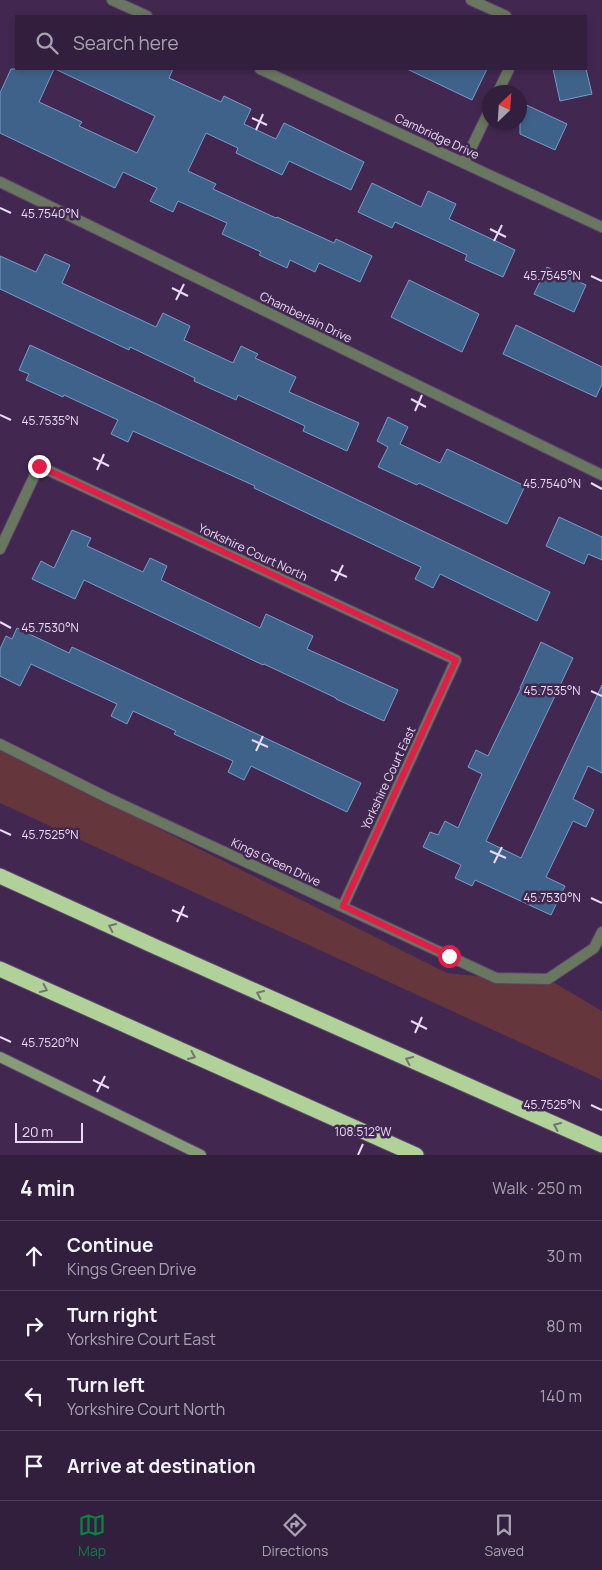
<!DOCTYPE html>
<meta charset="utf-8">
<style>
:root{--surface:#321e3d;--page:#3d2b48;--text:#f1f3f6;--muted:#a8a2b0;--line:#4d3c57;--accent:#0b8043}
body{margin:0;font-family:Manrope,sans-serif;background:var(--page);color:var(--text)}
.compass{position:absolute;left:482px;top:85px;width:45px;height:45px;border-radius:50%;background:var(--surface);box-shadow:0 2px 8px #0003;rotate:25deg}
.scale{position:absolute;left:15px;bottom:12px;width:68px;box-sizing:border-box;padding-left:5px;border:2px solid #eadbf4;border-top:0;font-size:14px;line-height:18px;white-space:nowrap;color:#eadbf4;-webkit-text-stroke:4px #422851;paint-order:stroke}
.stop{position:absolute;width:15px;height:15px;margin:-11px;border:4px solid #e11d48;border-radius:50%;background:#fff}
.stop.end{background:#e11d48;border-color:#fff;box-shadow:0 1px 5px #0008}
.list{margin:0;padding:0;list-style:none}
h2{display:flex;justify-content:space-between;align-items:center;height:65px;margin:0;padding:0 20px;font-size:21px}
h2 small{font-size:16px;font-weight:400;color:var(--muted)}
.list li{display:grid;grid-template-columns:32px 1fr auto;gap:15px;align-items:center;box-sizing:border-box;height:70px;padding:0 20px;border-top:1px solid var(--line)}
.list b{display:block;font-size:19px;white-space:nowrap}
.list p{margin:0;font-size:16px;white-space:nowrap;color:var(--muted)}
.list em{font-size:16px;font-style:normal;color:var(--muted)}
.icon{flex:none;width:28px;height:28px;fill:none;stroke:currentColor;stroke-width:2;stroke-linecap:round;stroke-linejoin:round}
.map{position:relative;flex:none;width:602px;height:1155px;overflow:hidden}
.search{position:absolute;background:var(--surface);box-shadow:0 2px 8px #0003;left:15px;right:15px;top:15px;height:55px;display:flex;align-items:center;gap:12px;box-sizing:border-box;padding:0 18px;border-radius:0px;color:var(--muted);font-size:19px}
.sheet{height:345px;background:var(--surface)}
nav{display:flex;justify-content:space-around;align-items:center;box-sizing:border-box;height:70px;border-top:1px solid var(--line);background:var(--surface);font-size:14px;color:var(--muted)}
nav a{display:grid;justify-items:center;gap:2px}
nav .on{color:var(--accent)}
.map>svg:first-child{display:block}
</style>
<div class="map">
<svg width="602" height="1155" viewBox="0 0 602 1155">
<rect width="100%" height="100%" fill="#422851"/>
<!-- green -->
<path fill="#65363c" d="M 0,749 L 447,973 L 496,978 L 548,979 L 602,1011 L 602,1080 L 0,803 Z"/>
<!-- building -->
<path fill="#3f628a" stroke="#789dc8" d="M 11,69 L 54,69 L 39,102 L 82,122 L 79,126 L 137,153 L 155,116 L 55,69 L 173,69 L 169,78 L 221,102 L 224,96 L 251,109 L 244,124 L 276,139 L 284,123 L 364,162 L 351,190 L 289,161 L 282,175 L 236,153 L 238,148 L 206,133 L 188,171 L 216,184 L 213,189 L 276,218 L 277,217 L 334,243 L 336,239 L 372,256 L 360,282 L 319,263 L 315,272 L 290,260 L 287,268 L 259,255 L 261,252 L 222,234 L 227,223 L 178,201 L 173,212 L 150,201 L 157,188 L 123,172 L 115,188 L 0,133 L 0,93 Z
M 407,69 L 487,69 L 472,100 Z
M 553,69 L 586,69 L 592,94 L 560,101 Z
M 520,102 L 567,124 L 555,150 L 520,134 Z
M 372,183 L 421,207 L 428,191 L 456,204 L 449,219 L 515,250 L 503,277 L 465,260 L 467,255 L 395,222 L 392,228 L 358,212 Z
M 45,254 L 70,265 L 62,283 L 156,327 L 163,313 L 190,326 L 184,340 L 233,363 L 241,346 L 258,354 L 255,358 L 296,377 L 289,392 L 359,423 L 347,451 L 303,431 L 305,426 L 238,395 L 236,400 L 194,381 L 195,378 L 130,347 L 129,350 L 0,289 L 0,256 L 36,272 Z
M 547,267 L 586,285 L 574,312 L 534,294 Z
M 409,280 L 479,314 L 462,352 L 391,317 Z
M 516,325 L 602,367 L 602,384 L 596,397 L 503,354 Z
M 30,345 L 157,404 L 550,592 L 537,621 L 440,574 L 433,588 L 415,579 L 421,567 L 254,488 L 255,486 L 133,431 L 128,442 L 111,434 L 118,420 L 64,395 L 63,397 L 26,380 L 29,374 L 19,370 Z
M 388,417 L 408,427 L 400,444 L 440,463 L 447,449 L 525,486 L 507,524 L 419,483 L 417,485 L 378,467 L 388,447 L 377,441 Z
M 559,517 L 602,537 L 602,560 L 588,554 L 584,564 L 546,546 Z
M 72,530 L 91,538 L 87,546 L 143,572 L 150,558 L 167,566 L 161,580 L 260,628 L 266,614 L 313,636 L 307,649 L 398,690 L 384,721 L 336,699 L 336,698 L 264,664 L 263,665 L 84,580 L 75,599 L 32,579 L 41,561 L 54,568 Z
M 17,628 L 69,653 L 72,647 L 361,783 L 347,812 L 251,766 L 244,780 L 228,772 L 233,761 L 174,734 L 176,731 L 133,711 L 127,724 L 111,716 L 117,704 L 31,664 L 20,686 L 0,676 L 0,649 L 6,636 L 12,639 Z
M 541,642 L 573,658 L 486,841 L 521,858 L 602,685 L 602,773 L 588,766 L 573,799 L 594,810 L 586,827 L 573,821 L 546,877 L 565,886 L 551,915 L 475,880 L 472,886 L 455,878 L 461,865 L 423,847 L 430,832 L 438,835 L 445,821 L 458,828 L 482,774 L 468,767 L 476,750 L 488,756 L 521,688 L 520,688 Z"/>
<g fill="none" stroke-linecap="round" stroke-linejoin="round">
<!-- service casing -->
<g stroke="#5d456b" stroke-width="12">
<path id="service" d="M 471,0 L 506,16
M 498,92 L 509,69
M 464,163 L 490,109"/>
</g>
<!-- minor casing -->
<g stroke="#5d456b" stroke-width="12">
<path id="minor" d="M 112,0 L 147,16
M 260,69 L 602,227
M 0,182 L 602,475
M 0,549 L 39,466 L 456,660 L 343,906
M 0,744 L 108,798 L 496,978 L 548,979 L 594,948 L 602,932"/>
</g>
<!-- secondary casing -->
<g stroke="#5d456b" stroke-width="12">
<path id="secondary" d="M 0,1057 L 201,1155"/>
</g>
<!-- motorway casing -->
<g stroke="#5d456b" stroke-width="17">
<path id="motorway" d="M 0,876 L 156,947 L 602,1145
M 0,969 L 416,1155"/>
</g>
<!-- service -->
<use href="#service" stroke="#6a7760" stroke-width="10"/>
<!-- minor -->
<use href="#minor" stroke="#6a7760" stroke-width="10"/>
<!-- secondary -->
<use href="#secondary" stroke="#869b77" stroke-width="10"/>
<!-- motorway -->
<use href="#motorway" stroke="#b0d198" stroke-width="15"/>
</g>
<!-- one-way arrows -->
<defs><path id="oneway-chevron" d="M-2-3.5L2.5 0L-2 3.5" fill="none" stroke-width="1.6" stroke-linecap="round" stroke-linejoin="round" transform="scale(1.25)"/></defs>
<g stroke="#747471">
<use href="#oneway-chevron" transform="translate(112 927) rotate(-155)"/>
<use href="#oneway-chevron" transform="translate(44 989) rotate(25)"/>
<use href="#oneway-chevron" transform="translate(260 994) rotate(-156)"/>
<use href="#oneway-chevron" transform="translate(192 1056) rotate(24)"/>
<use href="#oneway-chevron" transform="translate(409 1060) rotate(-156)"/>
<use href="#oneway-chevron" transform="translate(557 1126) rotate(-156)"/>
</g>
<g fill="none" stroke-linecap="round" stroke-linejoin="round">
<!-- route -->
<path stroke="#e11d48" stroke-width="6" d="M 39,466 L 456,660 L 343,906 L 449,956"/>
</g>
<!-- ticks -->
<path fill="none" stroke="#eadbf4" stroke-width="2" d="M 252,118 L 267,125M 256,130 L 263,114M 0,208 L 11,213M 490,229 L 506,237M 494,241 L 502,225M 591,276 L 602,281M 172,288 L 188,296M 176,300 L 184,284M 411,399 L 426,407M 415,411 L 422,395M 0,415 L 11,420M 93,458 L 109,466M 97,470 L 104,454M 591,483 L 602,489M 331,570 L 347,577M 335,581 L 343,565M 0,622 L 11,628M 591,691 L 602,696M 252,740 L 268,747M 256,751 L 263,736M 0,830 L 11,835M 490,851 L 506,858M 494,863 L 502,847M 591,898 L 602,903M 172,910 L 188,917M 177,922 L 184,906M 411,1021 L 427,1029M 415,1033 L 422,1017M 0,1037 L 11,1042M 93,1080 L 109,1088M 97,1092 L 105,1076M 591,1105 L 602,1110M 358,1155 L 363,1144"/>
<g text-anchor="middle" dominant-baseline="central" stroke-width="5" stroke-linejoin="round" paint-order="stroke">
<!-- street labels -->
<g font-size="12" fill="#eadbf4" stroke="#422851">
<text transform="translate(437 136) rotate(25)">Cambridge Drive</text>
<text transform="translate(306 317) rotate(26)">Chamberlain Drive</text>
<text transform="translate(253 552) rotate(25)">Yorkshire Court North</text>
<text transform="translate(388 778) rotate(-65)">Yorkshire Court East</text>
<text transform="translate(276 862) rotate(25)">Kings Green Drive</text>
</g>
</g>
<g font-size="12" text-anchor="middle" fill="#eadbf4" stroke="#422851" stroke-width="5" stroke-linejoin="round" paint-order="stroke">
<text x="50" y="218">45.7540°N</text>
<text x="552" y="280">45.7545°N</text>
<text x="50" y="425">45.7535°N</text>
<text x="552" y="488">45.7540°N</text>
<text x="50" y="632">45.7530°N</text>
<text x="552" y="695">45.7535°N</text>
<text x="50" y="839">45.7525°N</text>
<text x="552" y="902">45.7530°N</text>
<text x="50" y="1047">45.7520°N</text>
<text x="552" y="1109">45.7525°N</text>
<text x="363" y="1136">108.512°W</text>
</g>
</svg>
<svg class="compass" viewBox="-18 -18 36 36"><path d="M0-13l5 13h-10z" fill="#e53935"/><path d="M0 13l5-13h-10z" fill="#a8a2b0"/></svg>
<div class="scale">20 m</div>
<div class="stop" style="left:449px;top:956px"></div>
<div class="stop end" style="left:39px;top:466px"></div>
<div class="search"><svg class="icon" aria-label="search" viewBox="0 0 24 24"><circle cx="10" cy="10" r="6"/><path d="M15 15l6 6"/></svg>Search here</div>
</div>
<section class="sheet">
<h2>4 min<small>Walk · 250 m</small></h2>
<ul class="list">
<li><svg class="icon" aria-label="ahead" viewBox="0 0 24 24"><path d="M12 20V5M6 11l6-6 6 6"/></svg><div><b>Continue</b><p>Kings Green Drive</p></div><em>30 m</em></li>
<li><svg class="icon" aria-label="right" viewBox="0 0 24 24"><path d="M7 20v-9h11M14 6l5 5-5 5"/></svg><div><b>Turn right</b><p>Yorkshire Court East</p></div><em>80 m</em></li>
<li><svg class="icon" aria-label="left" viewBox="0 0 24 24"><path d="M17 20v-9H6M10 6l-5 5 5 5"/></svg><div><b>Turn left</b><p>Yorkshire Court North</p></div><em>140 m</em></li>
<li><svg class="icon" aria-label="arrive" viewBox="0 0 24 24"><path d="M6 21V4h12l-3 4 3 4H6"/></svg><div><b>Arrive at destination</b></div></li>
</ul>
</section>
<nav>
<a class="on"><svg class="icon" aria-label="map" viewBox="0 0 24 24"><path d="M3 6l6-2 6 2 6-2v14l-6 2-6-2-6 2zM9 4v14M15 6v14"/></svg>Map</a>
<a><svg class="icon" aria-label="directions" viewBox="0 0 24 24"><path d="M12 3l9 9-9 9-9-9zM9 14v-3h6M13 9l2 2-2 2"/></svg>Directions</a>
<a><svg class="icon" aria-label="saved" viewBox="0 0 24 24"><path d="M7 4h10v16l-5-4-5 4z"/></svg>Saved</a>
</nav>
